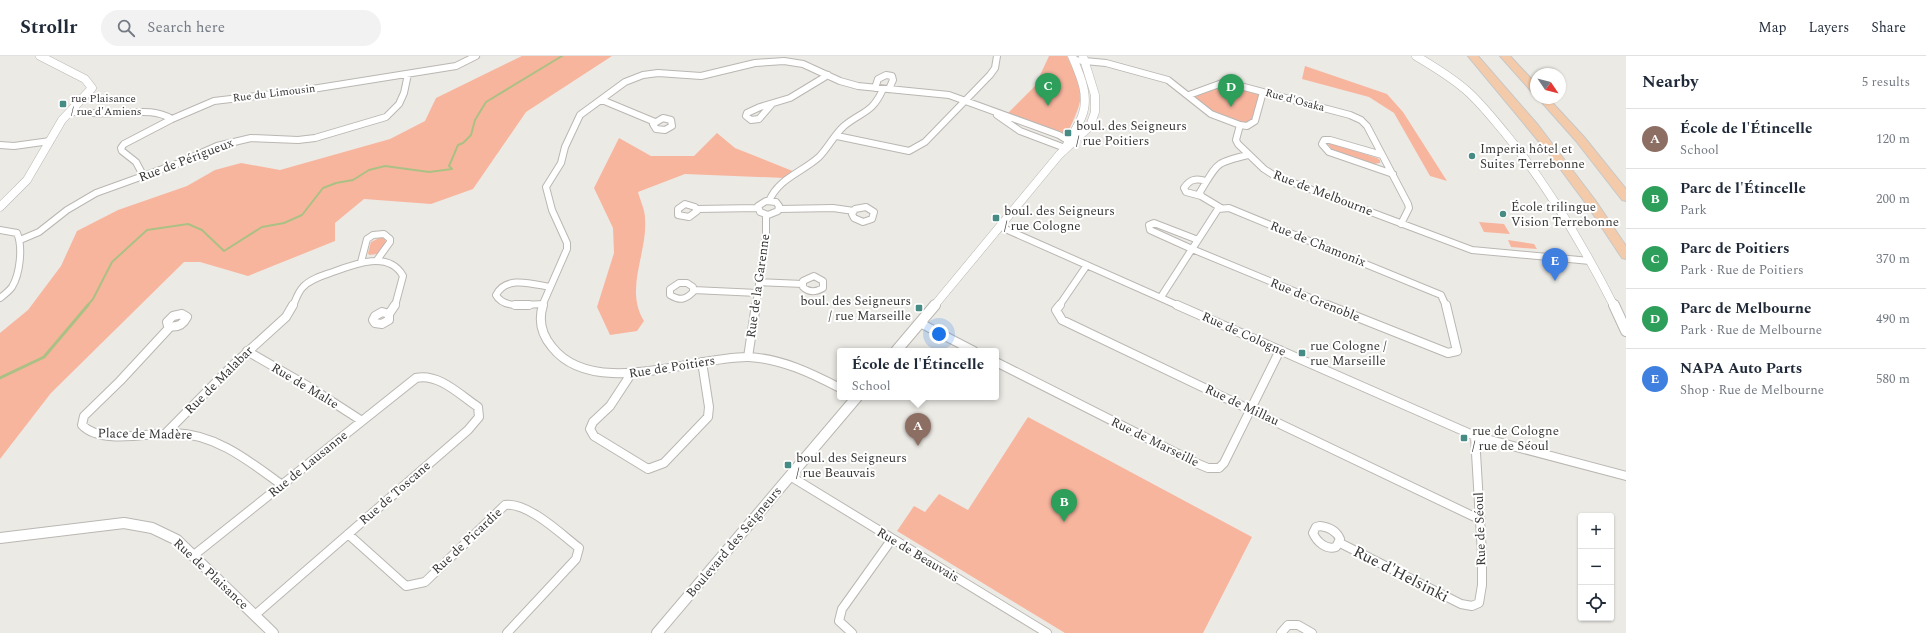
<!DOCTYPE html>
<meta charset="utf-8">
<style>
:root{--surface:#fff;--page:#f2f2f3;--text:#1f2937;--muted:#747a83;--line:#e0e1e3;--accent:#7c3aed}
body{margin:0;font-family:Spectral,serif;background:var(--page);color:var(--text)}
.controls{position:absolute;right:12px;bottom:12px;display:grid;overflow:hidden;border-radius:4px;box-shadow:0 1px 3px #0004}
.controls button{width:36px;height:36px;display:grid;place-items:center;padding:0;border:0;border-bottom:1px solid var(--line);background:var(--surface);color:var(--text);font:20px sans-serif}
.compass{position:absolute;left:1530px;top:12px;width:36px;height:36px;border-radius:50%;background:var(--surface);box-shadow:0 1px 3px #0004;rotate:125deg}
.you{position:absolute;left:939px;top:278px;width:14px;height:14px;margin:-10px;border:3px solid #fff;border-radius:50%;background:#1a73e8;box-shadow:0 0 0 6px #1a73e833}
.badge{display:grid;place-items:center;width:26px;height:26px;border-radius:50%;background:var(--accent);color:#fff;font-size:13px;font-weight:700}
.pin{position:absolute;translate:-50% -33px;filter:drop-shadow(0 1px 2px #0008)}
.pin::after{content:'';position:absolute;top:21px;width:14px;height:12px;background:inherit;clip-path:polygon(0 0,100% 0,50% 100%)}
.popup{position:absolute;left:837px;top:292px;width:162px;height:52px;box-sizing:border-box;display:grid;place-content:center;border-radius:4px;background:var(--surface);filter:drop-shadow(0 1px 3px #0005);font-size:13px;white-space:nowrap;color:var(--muted)}
.popup b{font-size:15px;color:var(--text)}
.popup::after{content:'';position:absolute;left:50%;top:100%;margin-left:-8px;border:8px solid transparent;border-top-color:var(--surface)}
.list{margin:0;padding:0;list-style:none}
h2{display:flex;justify-content:space-between;align-items:center;height:52px;margin:0;padding:0 16px;font-size:17px}
h2 small{font-size:13px;font-weight:400;color:var(--muted)}
.list li{display:grid;grid-template-columns:26px 1fr auto;gap:12px;align-items:center;box-sizing:border-box;height:60px;padding:0 16px;border-top:1px solid var(--line)}
.list b{display:block;font-size:15px;white-space:nowrap}
.list p{margin:0;font-size:13px;white-space:nowrap;color:var(--muted)}
.list em{font-size:13px;font-style:normal;color:var(--muted)}
.icon{flex:none;width:22px;height:22px;fill:none;stroke:currentColor;stroke-width:2;stroke-linecap:round;stroke-linejoin:round}
.map{position:relative;flex:none;width:1626px;height:577px;overflow:hidden}
header{display:flex;align-items:center;gap:24px;box-sizing:border-box;height:56px;padding:0 20px;background:var(--surface);border-bottom:1px solid var(--line)}
header strong{font-size:19px}
nav{display:flex;gap:22px;margin-inline-start:auto;font-size:14px}
.search{width:280px;height:36px;background:var(--page);display:flex;align-items:center;gap:10px;box-sizing:border-box;padding:0 14px;border-radius:22px;color:var(--muted);font-size:15px}
main{display:flex}
aside{flex:1;background:var(--surface)}
.map>svg:first-child{display:block}
</style>
<header>
<strong>Strollr</strong>
<div class="search"><svg class="icon" aria-label="search" viewBox="0 0 24 24"><circle cx="10" cy="10" r="6"/><path d="M15 15l6 6"/></svg>Search here</div>
<nav><a>Map</a><a>Layers</a><a>Share</a></nav>
</header>
<main>
<div class="map">
<svg width="1626" height="577" viewBox="0 0 1626 577">
<rect width="100%" height="100%" fill="#eceae5"/>
<!-- green -->
<path fill="#f8b59e" d="M 522,0 L 612,0 L 526,56 L 473,133 L 431,148 L 364,143 L 335,167 L 335,185 L 248,220 L 200,206 L 184,206 L 51,337 L 0,403 L 0,277 L 28,254 L 61,210 L 77,175 L 118,154 L 187,130 L 215,114 L 241,107 L 280,114 L 390,83 L 425,65 L 436,42 Z
M 1049,0 L 1067,0 C 1084,37 1086,38 1068,76 L 1060,77 L 1008,57 L 1035,30 Z
M 1305,10 L 1387,38 L 1403,56 L 1447,125 L 1430,120 L 1394,57 L 1369,41 L 1302,23 Z
M 1222,27 L 1263,36 L 1251,69 L 1220,62 L 1189,39 Z
M 717,77 L 735,92 L 795,116 L 785,122 L 685,118 L 638,136 C 640,144 645,154 645,162 C 648,197 624,233 644,265 L 637,275 L 610,279 L 597,251 L 614,197 L 613,172 L 594,132 L 619,82 L 651,100 L 694,100 Z
M 1328,88 L 1334,88 L 1377,102 L 1380,104 L 1380,107 L 1374,108 L 1332,94 Z
M 1479,166 L 1504,168 L 1510,178 L 1484,176 Z
M 381,181 L 385,183 L 386,187 L 377,198 L 369,199 L 368,197 L 371,186 Z
M 1508,184 L 1534,188 L 1537,193 L 1511,191 Z
M 1028,361 L 1252,481 L 1203,577 L 1065,577 L 897,475 L 914,450 L 925,456 L 939,438 L 968,454 Z"/>
<g fill="none" stroke-linecap="round" stroke-linejoin="round">
<!-- stream-far1 -->
<path stroke="#abc084" stroke-width="2" d="M 87,250 L 93,243 L 112,206 L 147,174 L 188,168 L 202,174 L 224,195 L 262,171 L 284,167 L 302,159 L 323,132 L 336,127 L 353,124 L 369,114 L 385,110 L 429,116 L 452,113 L 449,110 L 458,89 L 463,87 L 471,79 L 475,64 L 486,46 L 562,0"/>
<!-- stream -->
<path stroke="#abc084" stroke-width="3" d="M 0,322 L 44,301 L 88,249"/>
<!-- minor-far1 casing -->
<g stroke="#bab7b3" stroke-width="8">
<path id="minor-far1" d="M 1074,4 L 1106,7 L 1168,24 L 1211,58 L 1240,69 L 1236,84 L 1238,88 L 1264,113 L 1275,120 L 1472,194 L 1590,205
M 875,32 L 878,23 L 886,19 L 892,20 L 893,24 L 889,33
M 1189,39 L 1222,27 L 1229,27 L 1350,59 L 1361,64 L 1367,70 L 1408,148 L 1409,152 L 1401,168
M 602,44 L 655,66
M 771,49 L 759,63 L 751,64 L 746,60 L 747,57 L 760,51 L 790,42 L 828,19
M 70,56 C 85,56 99,58 114,57 C 135,57 153,52 172,63
M 997,59 L 1020,75 L 1065,92
M 663,62 L 671,64 L 672,70 L 665,74 L 656,73 L 653,68 Z
M 1240,69 L 1247,70 L 1255,65 L 1263,36
M 837,80 L 909,95 L 925,86 L 990,19 L 995,12 L 997,0
M 0,89 L 14,90 L 50,85
M 1382,99 L 1330,84 L 1324,84 L 1322,88 L 1329,96 L 1393,118
M 144,121 L 136,106 L 122,95 L 121,92 L 124,88 L 172,63 L 214,45 L 306,34 L 456,10 L 476,0
M 1201,140 L 1186,136 L 1184,132 C 1190,123 1196,122 1206,125
M 766,145 L 776,146 L 779,150 L 778,155 L 768,159 L 760,156 L 758,150 Z
M 769,145 C 779,122 801,117 819,101 C 828,92 834,79 844,70 C 862,55 872,58 883,33
M 685,148 L 695,151 L 697,155 L 689,161 L 678,159 L 678,153 Z
M 866,151 L 874,156 L 872,163 L 863,166 L 854,162 L 852,158 L 855,153 Z
M 1221,152 L 1201,140 L 1200,136 C 1218,107 1214,107 1248,99
M 697,153 L 757,152
M 779,153 L 833,152 L 854,155
M 1001,171 L 1179,250
M 0,174 L 17,177 C 23,191 20,218 12,231 C 9,235 4,239 0,242
M 20,184 L 39,176 L 67,154 L 96,137 L 179,107 L 217,90 L 251,82 L 298,84 L 315,82 L 386,61 L 399,48 L 404,37 L 408,18
M 1198,184 L 1218,153 L 1229,152 L 1441,239 L 1446,250
M 1192,193 L 1330,250
M 1192,193 L 1150,174 L 1149,169 L 1154,167 L 1198,184
M 1192,193 L 1198,184
M 361,206 L 367,183 L 373,179 L 384,178 L 390,183 L 390,186 L 377,204
M 814,220 L 823,225 L 823,232 C 816,236 809,237 803,231 L 803,225 Z
M 759,226 L 803,228
M 679,227 L 687,227 L 693,231 L 693,236 C 685,244 680,245 670,239 L 670,233 Z
M 693,234 L 758,237
M 1161,241 L 1192,193
M 543,248 C 529,248 504,254 496,239 C 506,219 532,228 550,231
M 293,250 C 296,243 298,236 303,231 C 310,223 324,219 333,216 C 354,208 389,194 403,220 L 395,250
M 542,250 L 567,193 L 567,187 L 552,154 L 546,131 L 561,107 L 565,91 L 580,59 L 625,26 L 643,19 L 658,17 L 701,20 L 755,7 L 784,5 L 803,8 L 840,25 L 858,30 L 949,39 L 1059,79 L 1072,87
M 756,250 L 766,180 L 766,159
M 1059,250 L 1087,209"/>
</g>
<!-- minor casing -->
<g stroke="#bab7b3" stroke-width="10">
<path id="minor" d="M 515,249 L 529,249
M 543,249 C 538,265 541,278 552,291 C 594,344 693,300 749,301 C 782,303 811,317 840,332
M 1060,249 L 1056,254 L 1062,264 L 1481,464
M 1177,249 L 1475,380 L 1626,420
M 1327,249 L 1448,297 L 1457,295 L 1446,249
M 382,256 L 389,258 L 389,264 L 382,268 L 375,267 L 373,264 L 375,260 Z
M 182,258 L 187,261 C 183,269 177,272 168,270 L 167,266 L 173,260 Z
M 389,258 L 395,249
M 920,267 L 974,295
M 170,271 L 120,325 L 84,360 L 82,369 C 101,389 148,377 174,377 C 216,378 249,405 282,429
M 247,295 L 311,332 L 362,365
M 748,301 L 756,249
M 996,306 L 1196,407 L 1208,412 L 1219,412 L 1224,407 L 1280,294
M 631,318 L 610,350 L 593,366 L 590,373 L 594,380 L 648,413 L 664,407 L 708,361 L 709,351 L 702,306
M 166,377 L 231,311 L 286,261 L 293,249
M 790,420 L 1047,577
M 1320,470 C 1329,471 1336,474 1340,483 L 1336,491 C 1326,494 1317,486 1313,477 L 1316,471 Z
M 348,478 L 406,530 L 425,526 L 505,449 C 528,446 561,478 579,492 L 576,503 L 507,577
M 1340,487 L 1461,548 L 1472,550 L 1479,547 L 1482,529 L 1482,498 L 1475,380
M 194,499 L 416,322 C 439,317 460,339 478,351 L 479,361 L 468,374 L 255,559
M 852,577 L 839,565 L 842,553 L 892,483
M 1281,577 L 1288,569 L 1298,569 L 1312,577"/>
</g>
<!-- tertiary-far1 casing -->
<g stroke="#bab7b3" stroke-width="9">
<path id="tertiary-far1" d="M 1416,0 C 1433,10 1451,21 1466,34 C 1481,47 1493,63 1505,77 C 1548,130 1583,189 1614,250
M 1066,91 C 1071,80 1078,71 1082,60 C 1090,40 1080,19 1072,0
M 0,151 L 27,124 L 62,64 L 92,32 L 85,23 L 40,0
M 934,250 L 1059,99 L 1090,70 L 1095,56 L 1095,39 L 1083,0"/>
</g>
<!-- tertiary casing -->
<g stroke="#bab7b3" stroke-width="12">
<path id="tertiary" d="M 1614,249 L 1626,275
M 896,295 L 935,249
M 0,482 L 124,467 L 152,472 L 177,484 L 273,577
M 657,577 L 857,341"/>
</g>
<!-- motorway casing -->
<g stroke="#c7c7c6" stroke-width="2">
<path id="motorway" d="M 1468,0 L 1478,0 L 1538,69 L 1595,144 L 1626,190 L 1626,203 L 1622,202 L 1587,149 L 1550,99 Z
M 1500,0 L 1510,0 L 1536,28 L 1536,37 L 1532,36 Z
M 1538,42 L 1548,42 L 1584,81 L 1626,133 L 1626,145 L 1622,144 L 1576,85 Z"/>
</g>
<!-- minor-far1 -->
<use href="#minor-far1" stroke="#fff" stroke-width="6"/>
<!-- minor -->
<use href="#minor" stroke="#fff" stroke-width="8"/>
<!-- tertiary-far1 -->
<use href="#tertiary-far1" stroke="#fff" stroke-width="8"/>
<!-- tertiary -->
<use href="#tertiary" stroke="#fff" stroke-width="10"/>
<!-- motorway -->
<use href="#motorway" fill="#f4cbaa" fill-rule="evenodd"/>
</g>
<!-- markers -->
<g fill="#468c85" stroke="#fff" stroke-width="1.5">
<rect x="59" y="44" width="8" height="8" rx="2"/>
<rect x="1064" y="73" width="8" height="8" rx="2"/>
<circle cx="1472" cy="100" r="4"/>
<circle cx="1503" cy="158" r="4"/>
<rect x="992" y="158" width="8" height="8" rx="2"/>
<rect x="915" y="248" width="8" height="8" rx="2"/>
<rect x="1298" y="293" width="8" height="8" rx="2"/>
<rect x="1460" y="378" width="8" height="8" rx="2"/>
<rect x="784" y="405" width="8" height="8" rx="2"/>
</g>
<g text-anchor="middle" dominant-baseline="central" stroke-width="4" stroke-linejoin="round" paint-order="stroke">
<!-- far-street labels -->
<g font-size="11" fill="#383735" stroke="#fff">
<text transform="translate(274 37) rotate(-7)">Rue du Limousin</text>
<text transform="translate(1295 44) rotate(15)">Rue d'Osaka</text>
</g>
<!-- far-poi labels -->
<g font-size="11" fill="#383735" stroke="#fff" text-anchor="start">
<text x="71" y="42">rue Plaisance<tspan x="71" dy="13">/ rue d'Amiens</tspan></text>
</g>
<!-- poi labels -->
<g font-size="13" fill="#383735" stroke="#fff" text-anchor="start">
<text x="1076" y="70">boul. des Seigneurs<tspan x="1076" dy="15">/ rue Poitiers</tspan></text>
<text x="1480" y="93">Imperia hôtel et<tspan x="1480" dy="15">Suites Terrebonne</tspan></text>
<text x="1511" y="151">École trilingue<tspan x="1511" dy="15">Vision Terrebonne</tspan></text>
<text x="1004" y="155">boul. des Seigneurs<tspan x="1004" dy="15">/ rue Cologne</tspan></text>
<text x="911" y="245" text-anchor="end">boul. des Seigneurs<tspan x="911" dy="15">/ rue Marseille</tspan></text>
<text x="1310" y="290">rue Cologne /<tspan x="1310" dy="15">rue Marseille</tspan></text>
<text x="1472" y="375">rue de Cologne<tspan x="1472" dy="15">/ rue de Séoul</tspan></text>
<text x="796" y="402">boul. des Seigneurs<tspan x="796" dy="15">/ rue Beauvais</tspan></text>
</g>
<!-- street labels -->
<g font-size="13" fill="#383735" stroke="#fff">
<text transform="translate(186 104) rotate(-21)">Rue de Périgueux</text>
<text transform="translate(1323 137) rotate(21)">Rue de Melbourne</text>
<text transform="translate(1318 188) rotate(22)">Rue de Chamonix</text>
<text transform="translate(758 230) rotate(-82)">Rue de la Garenne</text>
<text transform="translate(1315 244) rotate(22)">Rue de Grenoble</text>
<text transform="translate(1244 278) rotate(24)">Rue de Cologne</text>
<text transform="translate(672 311) rotate(-9)">Rue de Poitiers</text>
<text transform="translate(219 324) rotate(-45)">Rue de Malabar</text>
<text transform="translate(305 330) rotate(31)">Rue de Malte</text>
<text transform="translate(1242 349) rotate(25)">Rue de Millau</text>
<text transform="translate(145 378) rotate(1)">Place de Madère</text>
<text transform="translate(1155 386) rotate(26)">Rue de Marseille</text>
<text transform="translate(308 408) rotate(-39)">Rue de Lausanne</text>
<text transform="translate(395 437) rotate(-41)">Rue de Toscane</text>
<text transform="translate(1480 473) rotate(-92)">Rue de Séoul</text>
<text transform="translate(467 485) rotate(-43)">Rue de Picardie</text>
<text transform="translate(734 486) rotate(-50)">Boulevard des Seigneurs</text>
<text transform="translate(918 499) rotate(31)">Rue de Beauvais</text>
<text transform="translate(211 518) rotate(43)">Rue de Plaisance</text>
</g>
<!-- near-street labels -->
<g font-size="16" fill="#383735" stroke="#fff">
<text transform="translate(1401 518) rotate(27)">Rue d'Helsinki</text>
</g>
</g>
</svg>
<div class="controls">
<button>+</button>
<button>−</button>
<button><svg class="icon" aria-label="locate" viewBox="0 0 24 24"><circle cx="12" cy="12" r="6"/><path d="M12 2v4M12 18v4M2 12h4M18 12h4"/></svg></button>
</div>
<svg class="compass" viewBox="-18 -18 36 36"><path d="M0-13l5 13h-10z" fill="#e53935"/><path d="M0 13l5-13h-10z" fill="#747a83"/></svg>
<div class="you"></div>
<div class="pin badge" style="left:918px;top:390px;background:#8d6e63">A</div>
<div class="popup"><b>École de l'Étincelle</b>School</div>
<div class="pin badge" style="left:1064px;top:466px;background:#2e9e5b">B</div>
<div class="pin badge" style="left:1048px;top:50px;background:#2e9e5b">C</div>
<div class="pin badge" style="left:1231px;top:51px;background:#2e9e5b">D</div>
<div class="pin badge" style="left:1555px;top:225px;background:#3f7fe0">E</div>
</div>
<aside>
<h2>Nearby<small>5 results</small></h2>
<ul class="list">
<li><span class="badge" style="background:#8d6e63">A</span><div><b>École de l'Étincelle</b><p>School</p></div><em>120 m</em></li>
<li><span class="badge" style="background:#2e9e5b">B</span><div><b>Parc de l'Étincelle</b><p>Park</p></div><em>200 m</em></li>
<li><span class="badge" style="background:#2e9e5b">C</span><div><b>Parc de Poitiers</b><p>Park · Rue de Poitiers</p></div><em>370 m</em></li>
<li><span class="badge" style="background:#2e9e5b">D</span><div><b>Parc de Melbourne</b><p>Park · Rue de Melbourne</p></div><em>490 m</em></li>
<li><span class="badge" style="background:#3f7fe0">E</span><div><b>NAPA Auto Parts</b><p>Shop · Rue de Melbourne</p></div><em>580 m</em></li>
</ul>
</aside>
</main>
